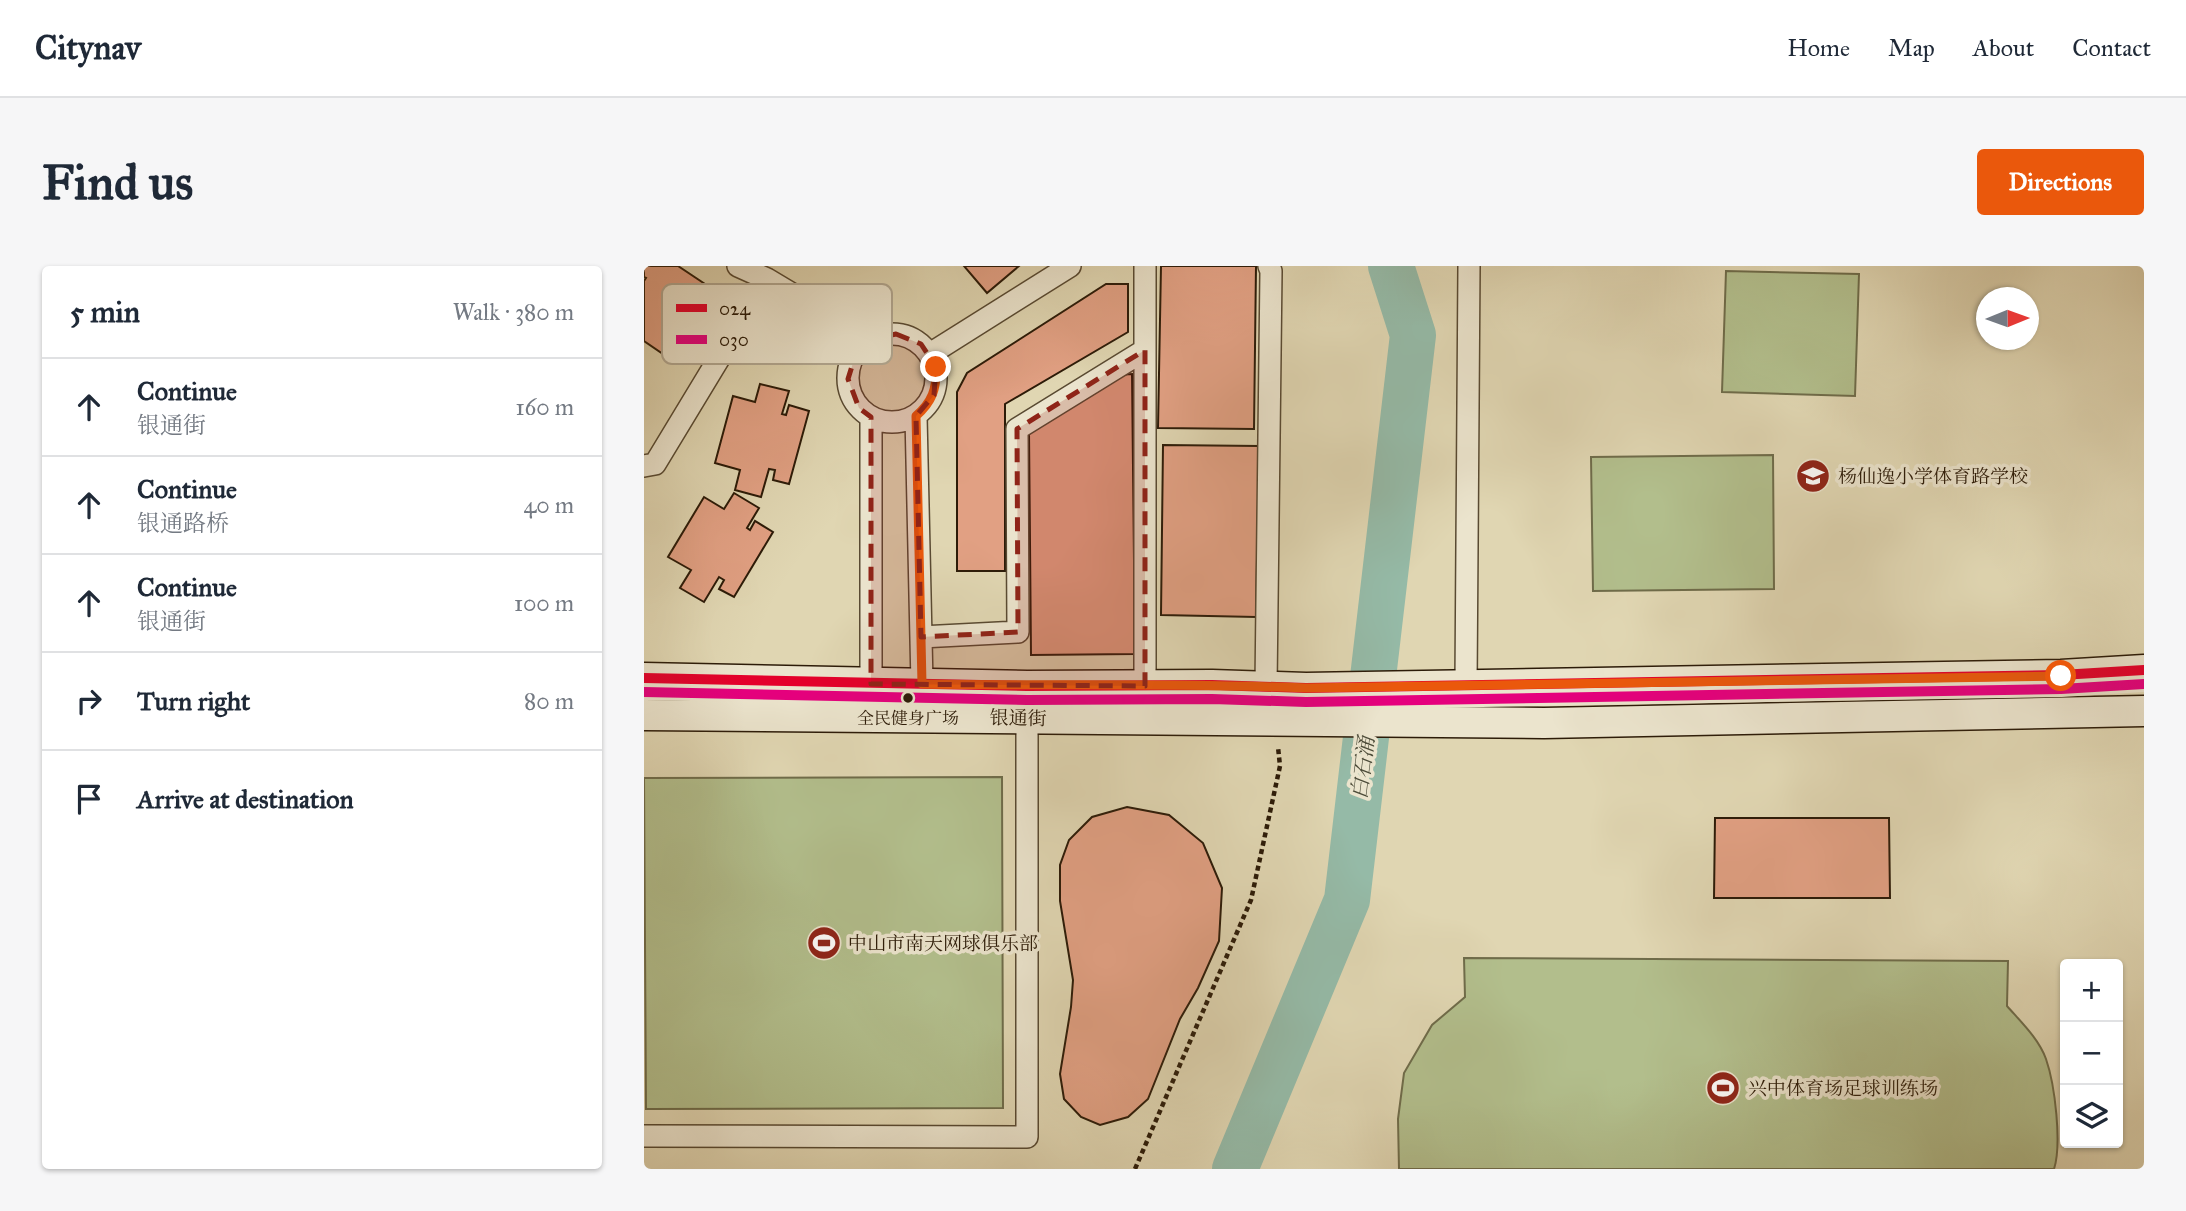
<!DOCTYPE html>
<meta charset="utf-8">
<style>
:root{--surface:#fff;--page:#f6f6f7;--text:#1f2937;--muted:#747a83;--line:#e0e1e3;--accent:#ea580c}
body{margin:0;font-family:"IM FELL Great Primer","Noto Serif SC",serif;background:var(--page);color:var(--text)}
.controls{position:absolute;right:21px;bottom:21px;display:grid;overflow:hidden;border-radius:7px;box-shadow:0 2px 5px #0004}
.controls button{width:63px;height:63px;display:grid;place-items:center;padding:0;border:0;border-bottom:2px solid var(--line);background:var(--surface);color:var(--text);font:35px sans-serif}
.compass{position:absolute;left:1332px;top:21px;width:63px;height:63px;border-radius:50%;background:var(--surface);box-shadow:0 2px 5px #0004;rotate:89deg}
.stop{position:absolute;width:21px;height:21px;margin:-16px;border:5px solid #ea580c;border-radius:50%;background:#fff}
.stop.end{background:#ea580c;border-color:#fff;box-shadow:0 2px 7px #0008}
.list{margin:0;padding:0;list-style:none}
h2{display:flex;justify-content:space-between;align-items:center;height:91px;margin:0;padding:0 28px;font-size:30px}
h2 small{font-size:23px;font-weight:400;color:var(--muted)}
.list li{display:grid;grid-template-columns:46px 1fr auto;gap:21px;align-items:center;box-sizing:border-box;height:98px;padding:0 28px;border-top:2px solid var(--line)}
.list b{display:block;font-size:26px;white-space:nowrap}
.list p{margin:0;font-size:23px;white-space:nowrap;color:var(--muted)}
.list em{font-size:23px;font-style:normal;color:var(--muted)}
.icon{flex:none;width:38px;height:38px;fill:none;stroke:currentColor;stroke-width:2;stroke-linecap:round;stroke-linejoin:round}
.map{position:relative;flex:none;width:1500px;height:903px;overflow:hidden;border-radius:7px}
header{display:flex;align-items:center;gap:42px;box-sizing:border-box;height:98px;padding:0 35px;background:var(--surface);border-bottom:2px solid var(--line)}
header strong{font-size:33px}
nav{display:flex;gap:38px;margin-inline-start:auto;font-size:24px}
.intro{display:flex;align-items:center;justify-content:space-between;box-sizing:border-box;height:168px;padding:0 42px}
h1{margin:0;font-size:49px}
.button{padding:18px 32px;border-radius:7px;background:var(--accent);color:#fff;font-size:24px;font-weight:700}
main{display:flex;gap:42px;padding:0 42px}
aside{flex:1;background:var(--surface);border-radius:7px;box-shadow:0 2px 5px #0004}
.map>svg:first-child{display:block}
</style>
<header>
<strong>Citynav</strong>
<nav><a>Home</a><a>Map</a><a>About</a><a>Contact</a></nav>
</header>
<div class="intro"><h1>Find us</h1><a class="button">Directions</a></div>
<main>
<aside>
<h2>5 min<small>Walk · 380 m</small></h2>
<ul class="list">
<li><svg class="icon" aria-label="ahead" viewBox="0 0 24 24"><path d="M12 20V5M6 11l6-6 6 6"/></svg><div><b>Continue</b><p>银通街</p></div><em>160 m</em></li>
<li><svg class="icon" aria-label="ahead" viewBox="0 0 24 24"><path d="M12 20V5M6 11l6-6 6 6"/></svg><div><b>Continue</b><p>银通路桥</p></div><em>40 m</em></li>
<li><svg class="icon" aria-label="ahead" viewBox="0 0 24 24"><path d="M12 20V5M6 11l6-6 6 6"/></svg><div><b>Continue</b><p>银通街</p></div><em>100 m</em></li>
<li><svg class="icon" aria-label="right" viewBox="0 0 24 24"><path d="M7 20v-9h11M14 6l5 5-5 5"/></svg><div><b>Turn right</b></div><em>80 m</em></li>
<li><svg class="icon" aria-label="arrive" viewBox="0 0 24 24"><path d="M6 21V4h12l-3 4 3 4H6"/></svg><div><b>Arrive at destination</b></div></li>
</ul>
</aside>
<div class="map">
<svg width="1500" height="903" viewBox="0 0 1500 903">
<rect width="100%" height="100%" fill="#e0d6b2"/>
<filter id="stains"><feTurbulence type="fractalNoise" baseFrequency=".00286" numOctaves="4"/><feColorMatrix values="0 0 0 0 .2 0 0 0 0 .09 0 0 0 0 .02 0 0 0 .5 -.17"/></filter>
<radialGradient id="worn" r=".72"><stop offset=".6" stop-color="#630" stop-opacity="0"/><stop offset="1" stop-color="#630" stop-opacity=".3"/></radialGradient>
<!-- green -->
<path fill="#b2be8c" stroke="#6f6c4a" stroke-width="2" d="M 1082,5 L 1215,8 L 1211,130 L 1078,126 Z
M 1129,189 L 1130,323 L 949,325 L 947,191 Z
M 358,511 L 359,842 L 2,843 L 0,512 Z
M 820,692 L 1364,695 L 1363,740 C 1377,756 1395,773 1402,793 C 1411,819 1418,878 1410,903 L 755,903 L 754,853 L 760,807 L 788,759 L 821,731 Z"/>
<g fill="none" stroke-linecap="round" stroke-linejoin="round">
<!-- river -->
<path stroke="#95baa7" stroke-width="46" d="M 591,903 L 703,634 L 769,69 L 747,0"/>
</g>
<!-- building -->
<path fill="#e1a083" stroke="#2c1b08" stroke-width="2" d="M 0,0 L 34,0 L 67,22 L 62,30 L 71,36 L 60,52 L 41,39 L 29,57 L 41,66 L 30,83 L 24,79 L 19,88 L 0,75 L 0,15 L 2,12 L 0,11 Z
M 320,0 L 375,0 L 343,27 Z
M 517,0 L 612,0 L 610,163 L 514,162 Z
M 462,18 L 484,18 L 484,66 L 361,138 L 361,305 L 313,305 L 313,126 L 323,107 Z
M 488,108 L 491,388 L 387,389 L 385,166 L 473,109 Z
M 116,118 L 145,125 L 138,148 L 142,149 L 145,139 L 165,145 L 145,218 L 129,214 L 131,204 L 125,203 L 117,231 L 91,224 L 96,204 L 71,197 L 89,130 L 111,136 Z
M 519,179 L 615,180 L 612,351 L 517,349 Z
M 90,227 L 115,242 L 103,262 L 106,264 L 111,255 L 129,266 L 90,331 L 75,323 L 80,314 L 75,311 L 60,336 L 36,322 L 47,304 L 24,291 L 60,231 L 80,243 Z
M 483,541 L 525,549 L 559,577 L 578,622 L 575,675 L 554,722 L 536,753 L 504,833 L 484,851 L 456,859 L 437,851 L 420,833 L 416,808 L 427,741 L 429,714 L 416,635 L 416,599 L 425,574 L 448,551 Z
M 1071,552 L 1245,552 L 1246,632 L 1070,632 Z"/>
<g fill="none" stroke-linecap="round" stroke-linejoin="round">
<!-- street casing -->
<g stroke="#594a32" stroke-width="24">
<path id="street" d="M 94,0 L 123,13 L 225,74
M 501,0 L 501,420
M204 112a44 44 0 1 1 88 0a44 44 0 1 1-88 0Z
M 286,88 L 426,0
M 272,150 L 278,418
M 227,151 L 227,418
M 0,200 L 11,198 L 123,13
M 277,371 L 374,366 L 373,163 L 501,84
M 822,418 L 825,0
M 622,420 L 627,5 L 625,0
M 0,870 L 383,871 L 383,420"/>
</g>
<!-- secondary casing -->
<g stroke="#2c1b08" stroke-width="33">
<path id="secondary" d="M 0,412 L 383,420 L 568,419 L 662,422 L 1417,409 L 1500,404
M 0,449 L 900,457 L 1500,445"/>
</g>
<!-- path -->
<path stroke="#2c1b08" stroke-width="4.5" stroke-dasharray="5 3.5" stroke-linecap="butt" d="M 491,903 L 607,634 L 636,500 L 634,481"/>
<!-- street -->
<use href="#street" stroke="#ebe4cd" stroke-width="21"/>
<!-- secondary -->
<use href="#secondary" stroke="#ebe4cd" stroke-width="30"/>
<!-- bus-1 casing -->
<g stroke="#ebe4cd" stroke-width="16">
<path id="bus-1" d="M 0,412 L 383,420 L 568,419 L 662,422 L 1417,409 L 1500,404"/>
</g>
<!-- bus-2 casing -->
<g stroke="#ebe4cd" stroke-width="16">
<path id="bus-2" d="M 0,426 L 383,434 L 568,433 L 662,436 L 1417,423 L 1500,418"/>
</g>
<!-- bus-1 -->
<use href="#bus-1" stroke="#e4002b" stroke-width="10"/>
<!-- bus-2 -->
<use href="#bus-2" stroke="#e5007d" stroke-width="10"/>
</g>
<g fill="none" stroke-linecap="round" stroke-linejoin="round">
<!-- route -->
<path stroke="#ea580c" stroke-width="9" d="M 292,101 C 293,123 288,136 272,150 L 278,418 C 406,420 534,417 662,422 L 1417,410"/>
</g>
<!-- marked area -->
<path fill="#8f2418" fill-opacity="0.2" stroke="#8f2418" stroke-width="5" stroke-dasharray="14 9" stroke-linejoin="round" d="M 252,68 L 277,78 L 292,101 L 290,129 L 272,150 L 277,371 L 374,366 L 373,163 L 501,84 L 501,420 L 227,418 L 227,151 L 215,142 L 204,113 L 213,84 L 225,74 Z"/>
<!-- icons -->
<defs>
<g id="school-disc" transform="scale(1.75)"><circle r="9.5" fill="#8f2418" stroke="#ebe4cd"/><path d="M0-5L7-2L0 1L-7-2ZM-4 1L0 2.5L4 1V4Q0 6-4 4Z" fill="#fff"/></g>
<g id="stadium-disc" transform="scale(1.75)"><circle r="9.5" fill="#8f2418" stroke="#ebe4cd"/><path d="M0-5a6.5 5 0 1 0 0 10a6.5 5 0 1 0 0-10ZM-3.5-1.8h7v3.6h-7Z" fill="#fff"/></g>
</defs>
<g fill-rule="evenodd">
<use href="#school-disc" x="1169" y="210"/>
<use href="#stadium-disc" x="180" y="677"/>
<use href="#stadium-disc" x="1079" y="822"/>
</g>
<!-- markers -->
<circle fill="#2c1b08" stroke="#ebe4cd" stroke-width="2.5" cx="264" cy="432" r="6"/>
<g text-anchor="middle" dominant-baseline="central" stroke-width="7" stroke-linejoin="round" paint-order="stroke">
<!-- bus labels -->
<g font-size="17" fill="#2c1b08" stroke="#ebe4cd">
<text x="264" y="452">全民健身广场</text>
</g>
<!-- poi labels -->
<g font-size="19" fill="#2c1b08" stroke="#ebe4cd" text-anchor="start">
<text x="1194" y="210">杨仙逸小学体育路学校</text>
<text x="204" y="677">中山市南天网球俱乐部</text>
<text x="1104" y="822">兴中体育场足球训练场</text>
</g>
<!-- street labels -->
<g font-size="19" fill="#2c1b08" stroke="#ebe4cd">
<text transform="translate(374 452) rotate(1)">银通街</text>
</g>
<!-- water labels -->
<g font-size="21" font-style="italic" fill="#4c4b38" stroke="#ebe4cd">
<text transform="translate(719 502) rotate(-83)">白石涌</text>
</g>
</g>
<!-- legend -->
<rect x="18" y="18" width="230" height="80" rx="10" fill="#ebe4cd" stroke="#b2a892" stroke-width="2"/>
<rect x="32" y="38" width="31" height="8" fill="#e4002b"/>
<rect x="32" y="69" width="31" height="9" fill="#e5007d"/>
<g font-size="19" fill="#2c1b08">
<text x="75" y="49">024</text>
<text x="75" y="80">030</text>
</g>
<rect width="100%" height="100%" filter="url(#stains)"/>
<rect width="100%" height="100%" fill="url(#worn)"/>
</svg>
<div class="controls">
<button>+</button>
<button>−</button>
<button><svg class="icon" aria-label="layers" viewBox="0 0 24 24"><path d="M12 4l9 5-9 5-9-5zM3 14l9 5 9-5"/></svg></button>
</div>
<svg class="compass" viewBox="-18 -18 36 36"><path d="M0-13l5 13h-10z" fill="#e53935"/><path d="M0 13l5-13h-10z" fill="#747a83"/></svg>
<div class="stop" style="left:1417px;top:410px"></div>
<div class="stop end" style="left:292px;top:101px"></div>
</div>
</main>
